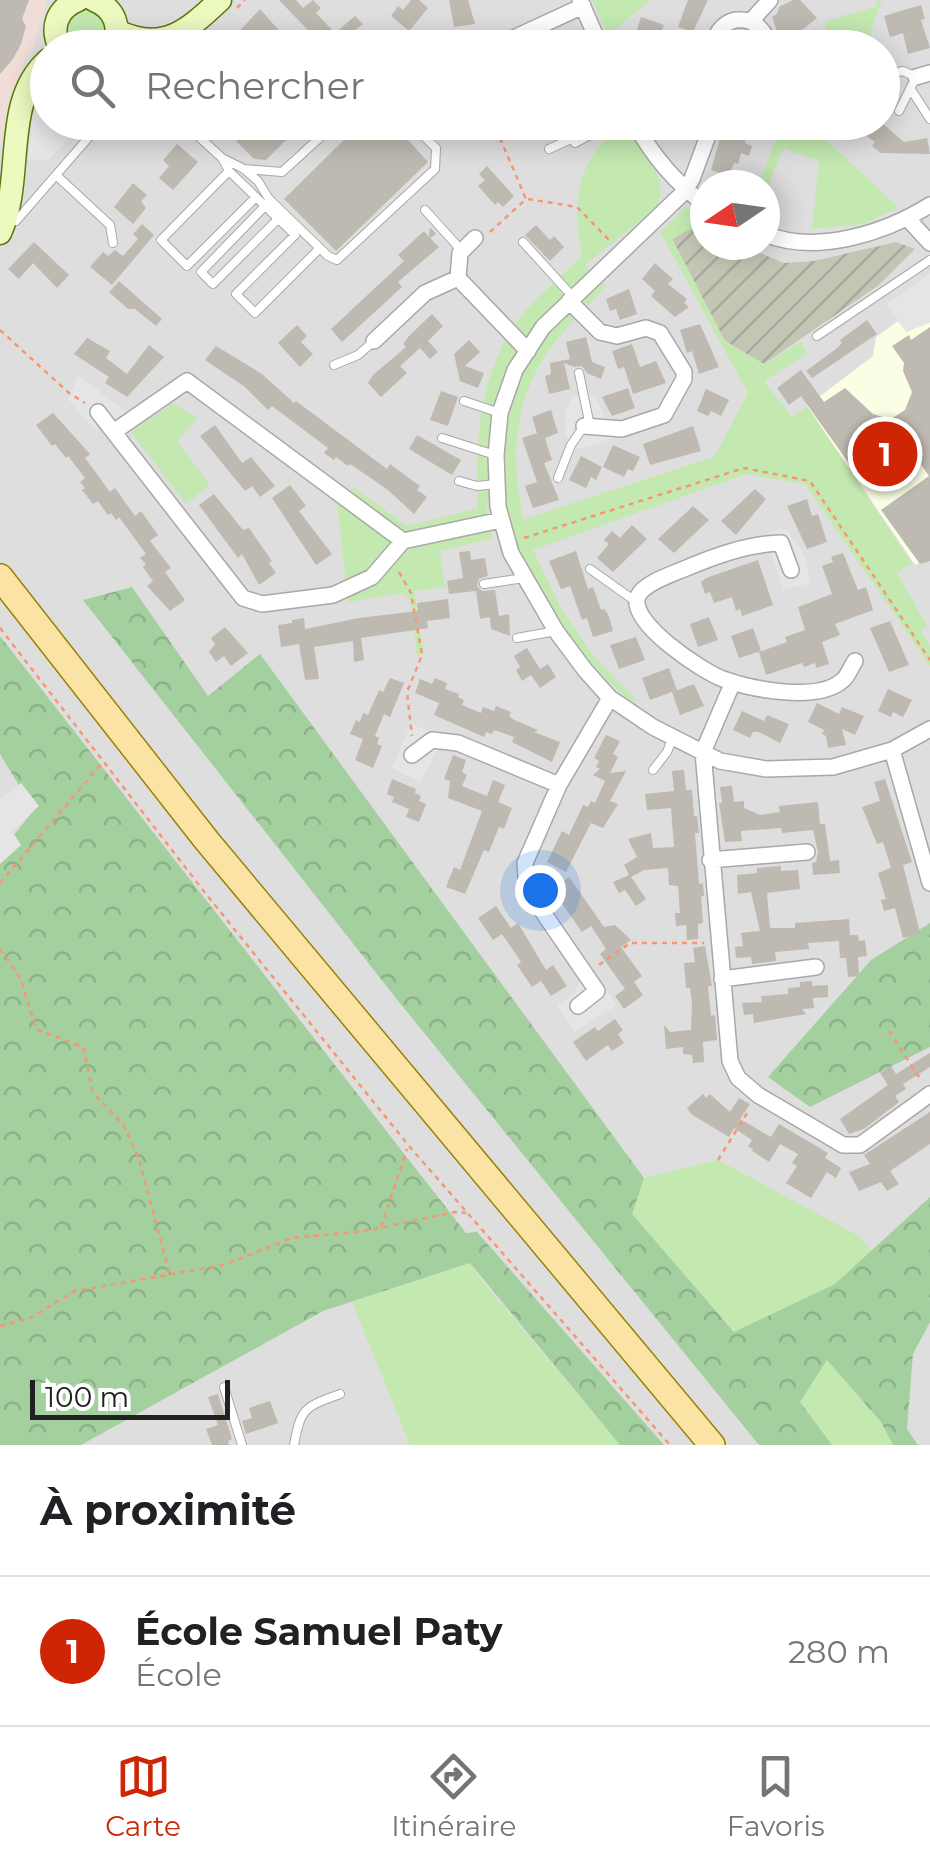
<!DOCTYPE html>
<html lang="fr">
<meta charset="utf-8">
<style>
:root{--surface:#fff;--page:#f6f6f6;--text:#202124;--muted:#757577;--line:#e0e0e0;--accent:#ce2505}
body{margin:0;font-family:Montserrat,sans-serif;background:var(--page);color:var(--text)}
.compass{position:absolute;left:690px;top:170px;width:90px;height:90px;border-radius:50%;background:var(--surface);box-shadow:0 5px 25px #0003;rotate:257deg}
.scale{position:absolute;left:30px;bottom:25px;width:200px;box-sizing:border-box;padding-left:10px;border:5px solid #212121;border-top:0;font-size:28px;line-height:35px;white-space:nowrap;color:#212121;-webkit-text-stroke:8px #fff;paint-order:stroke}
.you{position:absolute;left:540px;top:890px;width:35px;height:35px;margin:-25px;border:8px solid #fff;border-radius:50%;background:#1a73e8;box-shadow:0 0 0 15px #1a73e833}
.badge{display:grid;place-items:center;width:65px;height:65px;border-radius:50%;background:var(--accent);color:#fff;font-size:32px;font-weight:700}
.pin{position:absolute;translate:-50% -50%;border:5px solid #fff;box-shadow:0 2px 10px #0006}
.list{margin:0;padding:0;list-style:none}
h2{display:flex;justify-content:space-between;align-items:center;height:130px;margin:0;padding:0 40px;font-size:42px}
h2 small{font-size:32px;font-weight:400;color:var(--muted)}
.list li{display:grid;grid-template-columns:65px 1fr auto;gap:30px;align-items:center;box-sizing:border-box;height:150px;padding:0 40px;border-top:2px solid var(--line)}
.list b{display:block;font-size:38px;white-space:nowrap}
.list p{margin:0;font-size:32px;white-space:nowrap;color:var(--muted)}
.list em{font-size:32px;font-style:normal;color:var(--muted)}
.icon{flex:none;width:55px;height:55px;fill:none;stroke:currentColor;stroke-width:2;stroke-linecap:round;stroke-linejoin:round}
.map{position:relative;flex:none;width:930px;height:1445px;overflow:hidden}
.search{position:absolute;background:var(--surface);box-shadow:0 5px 25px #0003;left:30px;right:30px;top:30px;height:110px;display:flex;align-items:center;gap:25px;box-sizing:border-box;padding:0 35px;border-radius:55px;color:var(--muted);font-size:38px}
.sheet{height:280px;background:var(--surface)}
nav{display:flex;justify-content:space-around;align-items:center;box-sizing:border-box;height:140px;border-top:2px solid var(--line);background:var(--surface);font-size:28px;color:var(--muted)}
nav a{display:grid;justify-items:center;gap:5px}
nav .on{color:var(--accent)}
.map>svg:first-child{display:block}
</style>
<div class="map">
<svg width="930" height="1445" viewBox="0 0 930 1445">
<defs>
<pattern id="construction-furrows" width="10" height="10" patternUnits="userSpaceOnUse" patternTransform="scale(2.5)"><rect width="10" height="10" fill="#c3c6b4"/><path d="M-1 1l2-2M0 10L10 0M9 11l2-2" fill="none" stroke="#a7aa9a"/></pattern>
<pattern id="forest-crowns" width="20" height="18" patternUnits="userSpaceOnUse" patternTransform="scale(2.5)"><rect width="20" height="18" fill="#a4cf9e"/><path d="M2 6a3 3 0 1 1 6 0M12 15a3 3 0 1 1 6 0" fill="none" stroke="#8db188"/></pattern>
</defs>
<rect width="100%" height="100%" fill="#f1f0e8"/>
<!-- residential -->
<path fill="#dfdede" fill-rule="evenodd" d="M 0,0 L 930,0 L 930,1445 L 0,1445 ZM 48,48 L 882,48 L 882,122 L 48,122 ZM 705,185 L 765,185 L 765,245 L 705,245 Z"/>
<!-- commercial -->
<path fill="#f1ddd8" d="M 0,0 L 47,0 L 32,50 L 21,68 L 0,146 Z"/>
<!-- education -->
<path fill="#fafee4" d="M 898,321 L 907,332 L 930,322 L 930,559 L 915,565 L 807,406 L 873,356 L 876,337 Z"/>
<!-- construction -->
<path fill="url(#construction-furrows)" d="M 699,224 L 705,227 L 705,245 L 741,245 L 784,263 L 814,261 L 896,242 L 915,249 L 879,285 L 764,364 L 725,341 L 672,239 Z"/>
<!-- grass -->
<path fill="#c3e9b0" d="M 592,0 L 650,0 L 608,36 Z
M 877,0 L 882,0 L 870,34 L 876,47 L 821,47 L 826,21 L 875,7 Z
M 85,6 L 106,20 L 105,40 L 98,47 L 70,47 L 61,25 Z
M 611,123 L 628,123 C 641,146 671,179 657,207 L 585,265 L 605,286 C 589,306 570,323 554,343 C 514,395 509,458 524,519 L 714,457 L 748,393 L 660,232 L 685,207 L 705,220 L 705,227 L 699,224 L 672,239 L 725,341 L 764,364 L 801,342 L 807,354 L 764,381 L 792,417 L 807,406 L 912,563 L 897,573 L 927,626 L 921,631 L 930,645 L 930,666 L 805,484 L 746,474 L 533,550 L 562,610 L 596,659 L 637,700 L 632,702 C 571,653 530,577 498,507 L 486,508 L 493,538 L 440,551 L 445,587 L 414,591 L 424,653 L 417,656 L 410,599 L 403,593 L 348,602 L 337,502 L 354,487 L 407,526 L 478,508 C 475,442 478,372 521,316 C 538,295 562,276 582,256 C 572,208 575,165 614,131 Z
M 791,123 L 824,123 L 825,139 L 899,208 L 863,224 L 812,229 L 819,161 L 784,148 L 765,191 L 765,185 L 759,185 L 774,143 Z
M 172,403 L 198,418 L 177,441 L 210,485 L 186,504 L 131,432 Z
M 718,1160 L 859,1236 L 872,1251 L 835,1284 L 735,1332 L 631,1214 L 644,1178 Z
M 471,1263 L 478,1276 L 620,1445 L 410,1445 L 352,1302 Z
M 827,1360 L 881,1422 L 893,1445 L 832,1445 L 800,1402 Z"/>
<!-- forest -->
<path fill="url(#forest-crowns)" d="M 132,587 L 208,696 L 260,654 L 644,1178 L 632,1214 L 734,1332 L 835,1284 L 930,1197 L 930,1322 L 913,1354 L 907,1429 L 918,1445 L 893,1445 L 881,1422 L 827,1360 L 800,1402 L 832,1445 L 759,1445 L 395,997 L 83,600 Z
M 0,636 L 466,1233 L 477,1232 L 664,1445 L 620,1445 L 470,1263 L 323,1311 L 81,1445 L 0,1445 L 0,852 L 34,810 L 0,754 Z
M 930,923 L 930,1047 L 810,1107 L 768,1077 L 871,960 Z"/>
<!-- parking -->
<path fill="#e5e5e5" d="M 47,98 L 48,122 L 65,123 L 77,130 L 48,160 L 28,159 L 32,117 L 41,99 Z
M 930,273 L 930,322 L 906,332 L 886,305 Z
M 78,375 L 126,412 L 96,431 L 68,399 Z
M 588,392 L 597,401 L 616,437 L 575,450 L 565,434 L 565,410 L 572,398 Z
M 779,528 L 789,532 L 805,556 L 811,583 L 784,590 L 768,544 L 768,533 Z
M 411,724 L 444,737 L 420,782 L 392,768 Z
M 21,783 L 39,806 L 12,831 L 21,845 L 0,864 L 0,800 Z
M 594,971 L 617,1005 L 575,1032 L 557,1005 L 575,994 L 576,987 Z"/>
<!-- building -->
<path fill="#beb9b1" d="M 0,0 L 29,0 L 22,19 L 26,26 L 21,44 L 13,59 L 0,74 Z
M 279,0 L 296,0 L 303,8 L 313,0 L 321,8 L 316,13 L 335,33 L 355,16 L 363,24 L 354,31 L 370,48 L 325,48 Z
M 411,0 L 419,0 L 428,8 L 409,31 L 391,16 L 398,6 L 403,10 Z
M 449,0 L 468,0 L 475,24 L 454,27 Z
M 688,0 L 708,0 L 693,32 L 678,27 Z
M 793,0 L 800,0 L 817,18 L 797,34 L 804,48 L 783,48 L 772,17 L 777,14 L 779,7 Z
M 921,5 L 925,19 L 921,20 L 930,48 L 908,54 L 903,33 L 890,37 L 884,16 Z
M 260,9 L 290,43 L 285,48 L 266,48 L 256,37 L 245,48 L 224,48 Z
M 641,17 L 664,25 L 656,46 L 634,38 Z
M 267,122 L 304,122 L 266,160 L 254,159 L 236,141 L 253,124 L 259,130 Z
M 362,122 L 392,122 L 428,162 L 336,251 L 284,199 Z
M 731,122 L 748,122 L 745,143 L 752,146 L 749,156 L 741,153 L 738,164 L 734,163 L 729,176 L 711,170 L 724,124 L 730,126 Z
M 862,122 L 881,122 L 904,142 L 927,138 L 930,154 L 881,153 L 872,146 L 875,142 L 857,129 Z
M 177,144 L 198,162 L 173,190 L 159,178 L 169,166 L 163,160 Z
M 487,166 L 514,196 L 503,207 L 498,202 L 495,205 L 478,186 L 485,180 L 479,174 Z
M 133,183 L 147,195 L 141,201 L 146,208 L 133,224 L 114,207 Z
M 142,224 L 154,235 L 112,285 L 90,267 L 103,252 L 108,256 L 115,250 L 123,256 L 138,239 L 133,234 Z
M 536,225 L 550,240 L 554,236 L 564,247 L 550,261 L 525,235 Z
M 430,227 L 436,234 L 430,238 L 439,247 L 398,282 L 402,287 L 342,342 L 331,329 L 404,261 L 398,255 L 424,231 L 429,237 Z
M 34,242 L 69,275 L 57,288 L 33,263 L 19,279 L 8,269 Z
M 655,263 L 673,279 L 668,284 L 687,299 L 684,303 L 689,307 L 675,317 L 651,296 L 655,291 L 642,279 Z
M 119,281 L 162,319 L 156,326 L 135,309 L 128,309 L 109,292 Z
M 629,289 L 637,314 L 620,320 L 616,309 L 610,311 L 606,299 Z
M 432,314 L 443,326 L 428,341 L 438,352 L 430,359 L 420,348 L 400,366 L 407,373 L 381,397 L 368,383 L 373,375 L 406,347 L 403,344 L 409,336 Z
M 867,320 L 877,334 L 812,378 L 806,371 L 836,349 L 842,343 L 840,340 Z
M 700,324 L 719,367 L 699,374 L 692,351 L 687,353 L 680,330 Z
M 297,325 L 307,336 L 301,342 L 313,354 L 300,367 L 278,343 Z
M 930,327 L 930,561 L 920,564 L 881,510 L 929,476 L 917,459 L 904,448 L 888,444 L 868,454 L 860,453 L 848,462 L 801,396 L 789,405 L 777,388 L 801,370 L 824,402 L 845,388 L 873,414 L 886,418 L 894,417 L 905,410 L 912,392 L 903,371 L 904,363 L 892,346 L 909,335 L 911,340 Z
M 586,337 L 592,362 L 605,367 L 601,379 L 587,373 L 582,366 L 574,367 L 564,363 L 570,389 L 549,394 L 545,376 L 551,374 L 550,363 L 570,359 L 566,342 Z
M 87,338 L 110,351 L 106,358 L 127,374 L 149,345 L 164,357 L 127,397 L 105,383 L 109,377 L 74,354 Z
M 469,340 L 480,352 L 465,366 L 484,373 L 478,388 L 460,381 L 454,354 Z
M 632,344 L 640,367 L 656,361 L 666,383 L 633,394 L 624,367 L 618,369 L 612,351 Z
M 216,346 L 262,374 L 294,403 L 296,401 L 387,469 L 390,464 L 420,486 L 417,490 L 427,497 L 414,514 L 388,490 L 350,464 L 348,466 L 336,457 L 334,460 L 324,453 L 328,448 L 272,406 L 268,410 L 245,387 L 205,360 Z
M 628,388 L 635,408 L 612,416 L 602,397 Z
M 706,389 L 729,400 L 721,416 L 711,411 L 708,416 L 697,411 Z
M 441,391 L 458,397 L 448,426 L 430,420 Z
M 551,410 L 558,433 L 545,438 L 552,460 L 544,463 L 559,500 L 533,508 L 525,486 L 537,482 L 522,438 L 537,433 L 532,417 Z
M 53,413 L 90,454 L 85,458 L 110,492 L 115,488 L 135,516 L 141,511 L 158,535 L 150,541 L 171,568 L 165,572 L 185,600 L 170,611 L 147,586 L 153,581 L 143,567 L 146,564 L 140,558 L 146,554 L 119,517 L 116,520 L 111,513 L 108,515 L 98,501 L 93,504 L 82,490 L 85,488 L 80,482 L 85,478 L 68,456 L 66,458 L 55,444 L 52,446 L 36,425 Z
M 215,425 L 242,463 L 251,457 L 275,486 L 260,497 L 252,486 L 245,491 L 200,436 Z
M 693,426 L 701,451 L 650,465 L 643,444 Z
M 417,435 L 461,460 L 452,475 L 409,449 Z
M 613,445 L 640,457 L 633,471 L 628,469 L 624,477 L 603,467 Z
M 581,456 L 602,467 L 596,480 L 591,477 L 586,488 L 569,480 Z
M 290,485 L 306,506 L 299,511 L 332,554 L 316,565 L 272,498 Z
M 755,489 L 766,499 L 736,535 L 721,521 Z
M 214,494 L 243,530 L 249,528 L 272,561 L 269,563 L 276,573 L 259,585 L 242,554 L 238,558 L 199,505 Z
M 807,499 L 812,516 L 818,514 L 827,542 L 807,549 L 787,506 Z
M 693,506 L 709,520 L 674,553 L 658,539 Z
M 632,525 L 647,539 L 613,572 L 597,558 L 609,544 L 604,540 L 612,531 L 620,538 Z
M 470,551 L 471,560 L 485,558 L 488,576 L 479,579 L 477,586 L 482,591 L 495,590 L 499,616 L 509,614 L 510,636 L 491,629 L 490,617 L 480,619 L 476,591 L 449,594 L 447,581 L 463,578 L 459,552 Z
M 576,551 L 588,589 L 593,587 L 601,610 L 604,609 L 608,614 L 613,631 L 593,637 L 587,618 L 582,620 L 570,586 L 561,589 L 549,561 Z
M 843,553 L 858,590 L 866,587 L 873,610 L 835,624 L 840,635 L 822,642 L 829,664 L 816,668 L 815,663 L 804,667 L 802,663 L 766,675 L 759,652 L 787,642 L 785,637 L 805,630 L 798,607 L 832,594 L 822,566 L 833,562 L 831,557 Z
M 758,560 L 773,605 L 742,616 L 740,609 L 736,611 L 732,597 L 714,603 L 710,592 L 705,594 L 701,582 L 706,578 Z
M 448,599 L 450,618 L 427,621 L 428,628 L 361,638 L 364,660 L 354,662 L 353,641 L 314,647 L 319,679 L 305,680 L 299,644 L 281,647 L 278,625 L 292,623 L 292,620 L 304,618 L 305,629 L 359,618 L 418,611 L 417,603 Z
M 709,617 L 718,640 L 698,647 L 690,624 Z
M 890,621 L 909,665 L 889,672 L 870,628 Z
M 225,627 L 248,653 L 231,666 L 224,656 L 216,662 L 209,652 L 215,644 L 211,638 Z
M 753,628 L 761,651 L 739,658 L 731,636 Z
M 636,637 L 645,660 L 619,669 L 610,645 Z
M 527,648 L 540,669 L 548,664 L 556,677 L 540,688 L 531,675 L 522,681 L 516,670 L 520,667 L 514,656 Z
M 669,668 L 677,690 L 650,700 L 642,678 Z
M 390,678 L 404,683 L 390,717 L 384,714 L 375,736 L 379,738 L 377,744 L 382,746 L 373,768 L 355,760 L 363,739 L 350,734 L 356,720 L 360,722 L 363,713 L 368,715 L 379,690 L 383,692 Z
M 435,678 L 447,683 L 445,689 L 459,694 L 458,697 L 464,700 L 462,705 L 481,713 L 483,707 L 494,711 L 496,706 L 511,712 L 509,716 L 514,720 L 538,730 L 534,732 L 560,742 L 552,762 L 512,742 L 514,737 L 494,730 L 492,734 L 486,732 L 484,737 L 434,715 L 439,703 L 415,693 L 420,679 L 432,684 Z
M 694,684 L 704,706 L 680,715 L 672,692 Z
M 888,689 L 912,700 L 903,717 L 893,712 L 891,717 L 878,711 Z
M 817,703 L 839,714 L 842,707 L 864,716 L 855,735 L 842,729 L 846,745 L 828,748 L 826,736 L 822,734 L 824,730 L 808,722 Z
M 742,711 L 764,721 L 767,715 L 789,724 L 780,743 L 759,732 L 753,732 L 750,738 L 733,730 Z
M 606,735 L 620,741 L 613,754 L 618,757 L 610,773 L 626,771 L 610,801 L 618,804 L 603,828 L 591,823 L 566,872 L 547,862 L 562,831 L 569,835 L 583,805 L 588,807 L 591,801 L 595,803 L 605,781 L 593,775 L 600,769 L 596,767 L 599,761 L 594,758 Z
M 453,755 L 466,760 L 462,772 L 467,775 L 462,786 L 487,796 L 493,780 L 505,785 L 498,802 L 512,808 L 504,829 L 499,827 L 489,852 L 484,850 L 465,894 L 446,887 L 454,867 L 460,870 L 482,811 L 448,798 L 450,781 L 444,779 Z
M 684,770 L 686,790 L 692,790 L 694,816 L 697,816 L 699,833 L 695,833 L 699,884 L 703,883 L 704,896 L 701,896 L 703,923 L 698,924 L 698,939 L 687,940 L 686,925 L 676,926 L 675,913 L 680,913 L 678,886 L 669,885 L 668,868 L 644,870 L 631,877 L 646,899 L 636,906 L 625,890 L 619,893 L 613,882 L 629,875 L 624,865 L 637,857 L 628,839 L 651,833 L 653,848 L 674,847 L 671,808 L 647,810 L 645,794 L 674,791 L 672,771 Z
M 392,779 L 416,789 L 415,793 L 421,796 L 419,801 L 426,804 L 419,822 L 406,817 L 409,809 L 392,802 L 394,797 L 387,794 Z
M 885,779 L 912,862 L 903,865 L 920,933 L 903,938 L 895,908 L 884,911 L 881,900 L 886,899 L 878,873 L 891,868 L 883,842 L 877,844 L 862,807 L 880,801 L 874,782 Z
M 732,786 L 734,802 L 744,801 L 744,808 L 760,815 L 780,812 L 779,806 L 818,802 L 820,824 L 825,824 L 830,861 L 839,860 L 840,873 L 813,875 L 812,863 L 816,862 L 818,852 L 813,830 L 782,833 L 781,828 L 741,831 L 742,841 L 725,842 L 719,803 L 722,803 L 720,787 Z
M 781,866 L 781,871 L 798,870 L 800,889 L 767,893 L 770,928 L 795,928 L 795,923 L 849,919 L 850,935 L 858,935 L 859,941 L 865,940 L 867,956 L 858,957 L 859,976 L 848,977 L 846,958 L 840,958 L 839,941 L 808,943 L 809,949 L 775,952 L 776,961 L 752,964 L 751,957 L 736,958 L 735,947 L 743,946 L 741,933 L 760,931 L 751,892 L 738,894 L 737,875 L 757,873 L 757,868 Z
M 569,877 L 604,927 L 615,925 L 631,940 L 621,947 L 642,976 L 634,982 L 643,995 L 624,1009 L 615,996 L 625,989 L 600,954 L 606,949 L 591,926 L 582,932 L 552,889 Z
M 496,906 L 511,928 L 518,923 L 546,970 L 553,965 L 567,986 L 551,996 L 541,981 L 532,987 L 517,965 L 521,962 L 502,934 L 493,940 L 478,918 Z
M 705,946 L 712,986 L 708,986 L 711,1016 L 715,1015 L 717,1040 L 703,1042 L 704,1062 L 693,1063 L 692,1055 L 683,1054 L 683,1047 L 666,1049 L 664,1025 L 670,1032 L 691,1030 L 692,1003 L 690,988 L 686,988 L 684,963 L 695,962 L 693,948 Z
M 812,981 L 812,986 L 828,985 L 828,997 L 813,998 L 814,1008 L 802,1009 L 806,1014 L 754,1023 L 753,1014 L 744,1015 L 742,1003 L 762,1002 L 761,996 L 788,994 L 788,988 L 800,987 L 800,982 Z
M 615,1019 L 623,1030 L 618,1034 L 624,1043 L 612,1051 L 608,1045 L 586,1061 L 573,1042 L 595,1027 L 598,1031 Z
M 930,1053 L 930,1067 L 903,1084 L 906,1089 L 895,1096 L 899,1102 L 864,1129 L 849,1134 L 840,1119 L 888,1085 L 880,1073 L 891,1066 L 896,1074 Z
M 703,1094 L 706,1098 L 710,1094 L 730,1112 L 739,1098 L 750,1104 L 740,1119 L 771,1137 L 779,1124 L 828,1153 L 825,1158 L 841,1168 L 836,1178 L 827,1172 L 811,1198 L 786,1183 L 797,1166 L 792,1163 L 798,1154 L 780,1144 L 769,1162 L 751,1150 L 754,1150 L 748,1146 L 752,1140 L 734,1128 L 729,1137 L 691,1114 L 687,1108 Z
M 930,1112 L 930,1144 L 890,1171 L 899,1184 L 887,1191 L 881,1182 L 859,1191 L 849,1172 L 870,1164 L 864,1155 Z
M 218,1394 L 232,1439 L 228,1441 L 229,1445 L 212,1445 L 206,1429 L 218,1425 L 208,1397 Z
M 270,1401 L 278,1423 L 246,1434 L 242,1421 L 252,1418 L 249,1408 Z"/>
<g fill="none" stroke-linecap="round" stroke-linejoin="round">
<!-- service casing -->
<g stroke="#a8a8a8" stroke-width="10">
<path id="service" d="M 683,41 L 707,48
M 888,74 L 903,71 L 916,77 L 899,111
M 912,91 L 930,119
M 183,122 L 222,158 L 229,171 L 295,235 L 236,294 L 255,313 L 320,248
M 549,149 L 571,139 L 575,143 L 614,122
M 222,158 L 244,169 L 258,181 L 269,199 L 328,256 L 337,260 L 435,169 L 436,148 L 409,122
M 244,169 L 282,172 L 337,122
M 229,171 L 161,240 L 187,266 L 256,197
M 57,176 L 110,225 L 113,243
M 265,206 L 201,272 L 213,284 L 278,219
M 425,210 L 462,251
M 16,221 L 102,122
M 523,242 L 573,297
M 817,336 L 930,260
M 334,365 L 358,355 L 374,341
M 579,373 L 590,426
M 464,401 L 500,413
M 442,438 L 495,455
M 558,478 L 571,445 L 584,426
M 459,481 L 477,486 L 496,484
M 590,569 L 635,601
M 484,584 L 524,578
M 517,638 L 556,631
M 653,770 L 667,752 L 673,737
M 224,1387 L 242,1445
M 294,1445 C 301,1407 305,1407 340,1394"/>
</g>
<!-- minor casing -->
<g stroke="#a8a8a8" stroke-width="18">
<path id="minor" d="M 580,0 L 601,48
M 752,20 L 770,0
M 492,48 L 583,6
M 713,48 C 717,10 764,11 769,48
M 916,77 L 930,73
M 634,122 C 652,155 675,183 705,204
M 713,122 L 692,179 L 682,194 L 543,327 L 515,370 L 500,413 L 496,455 L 498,507 L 511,553 L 556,631 L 585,670 L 610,698 L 653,727 L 720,761 L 766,769 L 833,767 L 892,750 L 930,729
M 908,219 L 930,243
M 765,234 C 817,255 885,233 930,205
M 475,238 L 460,253 L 458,278 L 528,351
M 569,301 L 600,332 L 617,336 L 646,328 L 660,333 L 684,372 L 684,379 L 664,415 L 622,429 L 584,426
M 374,341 L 425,293 L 458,278
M 98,412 L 243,598 L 262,604 L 333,595 L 372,577 L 403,541 L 501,520
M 115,431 L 187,381 L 403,541
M 791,570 L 781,543 C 747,544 715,556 684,569 C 672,574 644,583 638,596 C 627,622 702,671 723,679 C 751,689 818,703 843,680 C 848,676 851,667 855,661
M 733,682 L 703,752 L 730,1061 L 738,1078 L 758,1095 L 843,1145 L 860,1145 L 930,1094
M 892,750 L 930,883
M 412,755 L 432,740 L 458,743 L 559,785
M 710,860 L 807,852
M 722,979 L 816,967
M 578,1006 L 597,991 L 527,889 L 525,863 L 559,785 L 610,698"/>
</g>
<!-- secondary casing -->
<g stroke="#5a7907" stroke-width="25">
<path id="secondary" d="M 94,0 C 115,9 122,27 112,48
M 117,31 C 163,53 187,31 220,0
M 60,48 C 50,27 57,9 78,0
M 0,233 C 25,179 1,102 48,60"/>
</g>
<!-- primary casing -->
<g stroke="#9b8203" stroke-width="28">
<path id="primary" d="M 0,577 L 207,841 L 712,1445"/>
</g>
<!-- path -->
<path stroke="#f79673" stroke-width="2.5" stroke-dasharray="5 5" stroke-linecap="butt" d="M 237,8 L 245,0
M 197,48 L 210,35
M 528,199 L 577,207 L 610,241
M 490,232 L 526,199 L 493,122
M 0,330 L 69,393 L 85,403
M 524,538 L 744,468 L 810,481 L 930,660
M 399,572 L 411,593 L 422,655 L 407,692 L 412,736
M 0,628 L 206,894 L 409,1146 L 670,1445
M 0,883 L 103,762
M 0,949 L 21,979 L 36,1029 L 83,1047 L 93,1093 L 123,1124 L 139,1159 L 170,1275
M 599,965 L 630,943 L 704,943
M 889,1031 L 921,1080
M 718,1160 L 749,1110
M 381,1227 L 407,1149
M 0,1326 L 30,1318 L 75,1291 L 224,1265 L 292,1238 L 364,1231 L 455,1212 L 466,1213"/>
<!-- service -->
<use href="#service" stroke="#fff" stroke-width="8"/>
<!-- minor -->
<use href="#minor" stroke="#fff" stroke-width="15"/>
<!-- secondary -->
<use href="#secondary" stroke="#ecf9bf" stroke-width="22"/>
<!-- primary -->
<use href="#primary" stroke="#fae3a4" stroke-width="25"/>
</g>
</svg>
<svg class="compass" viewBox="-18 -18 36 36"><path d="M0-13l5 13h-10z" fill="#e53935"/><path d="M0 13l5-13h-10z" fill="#757577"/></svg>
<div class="scale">100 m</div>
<div class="you"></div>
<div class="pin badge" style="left:885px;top:454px">1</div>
<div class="search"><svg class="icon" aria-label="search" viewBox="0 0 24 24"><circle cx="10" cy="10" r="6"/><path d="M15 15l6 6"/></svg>Rechercher</div>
</div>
<section class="sheet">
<h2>À proximité<small></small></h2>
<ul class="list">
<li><span class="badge">1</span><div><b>École Samuel Paty</b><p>École</p></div><em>280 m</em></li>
</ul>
</section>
<nav>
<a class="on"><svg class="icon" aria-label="map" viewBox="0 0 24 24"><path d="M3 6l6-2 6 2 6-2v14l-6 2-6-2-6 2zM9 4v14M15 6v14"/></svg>Carte</a>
<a><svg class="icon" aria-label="directions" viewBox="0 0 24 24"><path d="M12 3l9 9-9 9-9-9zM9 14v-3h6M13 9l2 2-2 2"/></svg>Itinéraire</a>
<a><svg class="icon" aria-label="saved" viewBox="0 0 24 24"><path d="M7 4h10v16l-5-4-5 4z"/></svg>Favoris</a>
</nav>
